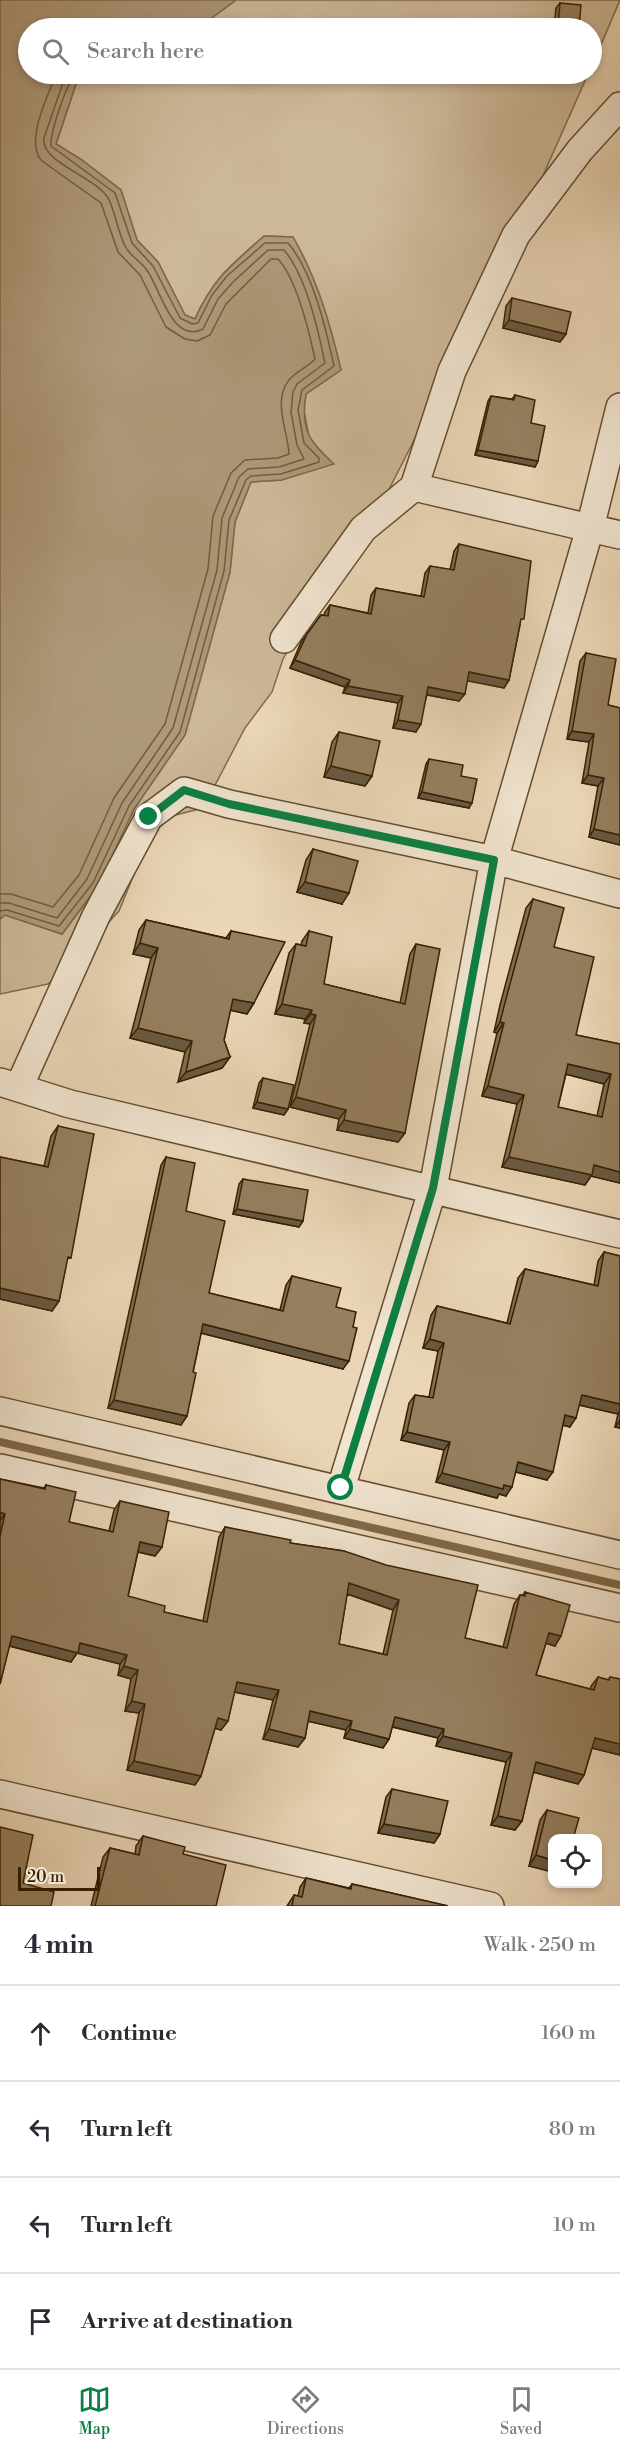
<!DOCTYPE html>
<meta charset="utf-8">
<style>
:root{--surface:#fff;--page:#f7f7f7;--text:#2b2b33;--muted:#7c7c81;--line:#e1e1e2;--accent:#0b8043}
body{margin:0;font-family:"Libre Bodoni",serif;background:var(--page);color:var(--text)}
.controls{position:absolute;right:18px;bottom:18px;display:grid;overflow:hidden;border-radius:12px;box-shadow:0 3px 9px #0003}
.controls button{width:54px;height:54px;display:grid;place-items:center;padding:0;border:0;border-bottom:2px solid var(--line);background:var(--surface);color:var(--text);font:30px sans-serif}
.scale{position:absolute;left:18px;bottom:15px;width:82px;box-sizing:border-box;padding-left:6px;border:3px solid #382000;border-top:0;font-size:16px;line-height:21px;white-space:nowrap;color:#382000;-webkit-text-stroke:4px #f1e4d0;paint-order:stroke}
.stop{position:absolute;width:18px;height:18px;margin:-14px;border:4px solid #0b8043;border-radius:50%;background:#fff}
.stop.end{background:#0b8043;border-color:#fff;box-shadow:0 2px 6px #0008}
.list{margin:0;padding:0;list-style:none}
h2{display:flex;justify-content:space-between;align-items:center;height:78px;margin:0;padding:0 24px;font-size:26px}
h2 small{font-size:20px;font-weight:400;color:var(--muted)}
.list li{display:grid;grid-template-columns:39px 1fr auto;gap:18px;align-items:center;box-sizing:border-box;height:96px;padding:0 24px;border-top:2px solid var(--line)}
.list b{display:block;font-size:22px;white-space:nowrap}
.list em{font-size:20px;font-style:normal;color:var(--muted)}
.icon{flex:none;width:33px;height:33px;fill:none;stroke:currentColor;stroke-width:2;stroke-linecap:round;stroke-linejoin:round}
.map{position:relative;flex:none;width:620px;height:1906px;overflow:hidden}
.search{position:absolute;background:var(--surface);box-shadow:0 3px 9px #0003;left:18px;right:18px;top:18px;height:66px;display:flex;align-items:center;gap:15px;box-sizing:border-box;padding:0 21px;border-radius:33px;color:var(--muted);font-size:22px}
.sheet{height:462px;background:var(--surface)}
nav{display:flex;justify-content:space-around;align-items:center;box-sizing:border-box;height:84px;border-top:2px solid var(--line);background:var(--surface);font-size:16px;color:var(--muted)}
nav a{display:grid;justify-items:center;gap:3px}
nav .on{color:var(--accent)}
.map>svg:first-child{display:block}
</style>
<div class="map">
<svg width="620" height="1906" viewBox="0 0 620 1906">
<rect width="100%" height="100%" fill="#ead6b6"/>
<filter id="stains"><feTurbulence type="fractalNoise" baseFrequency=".00333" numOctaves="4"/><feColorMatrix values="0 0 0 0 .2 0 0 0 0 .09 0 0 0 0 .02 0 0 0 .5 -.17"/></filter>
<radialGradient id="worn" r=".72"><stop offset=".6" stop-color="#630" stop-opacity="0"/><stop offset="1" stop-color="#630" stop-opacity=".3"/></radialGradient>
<!-- green -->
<path fill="#ccb797" stroke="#826c4c" stroke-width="1.5" d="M 236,0 L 620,0 L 592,66 L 592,28 L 198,28 Z
M 85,74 L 588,74 L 507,257 L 379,509 L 335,568 L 283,659 L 272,692 L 245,728 L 203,808 L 156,820 L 119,911 L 73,961 L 48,984 L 0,994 L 0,919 L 5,915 L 62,934 L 98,886 L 134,809 L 185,735 L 230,572 L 235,522 L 251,482 L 282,480 L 310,442 L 304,410 L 306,394 L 341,370 C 330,323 317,279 293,237 L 264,236 C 231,265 213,278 195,319 L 185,315 L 158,262 L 137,240 L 121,190 L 82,160 L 56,144 L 77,81 Z"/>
<!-- water -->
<path fill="#ad9878" stroke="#7e6848" stroke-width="1.5" d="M 0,0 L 236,0 L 198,28 L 28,28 L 28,74 L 85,74 L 77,81 L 56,144 L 82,160 L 121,190 L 137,240 L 158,262 L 185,315 L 195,319 C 213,278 232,265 264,236 L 293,237 C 317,279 330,323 341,370 L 306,394 C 300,430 309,441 334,464 L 282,480 L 251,482 L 235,522 L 230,572 L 185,735 L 134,809 L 98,886 L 62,934 L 5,915 L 0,919 Z"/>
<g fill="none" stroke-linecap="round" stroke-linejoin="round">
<!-- shore -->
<path stroke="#725c3c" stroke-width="1.5" d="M 0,894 L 11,894 L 53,907 L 79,875 L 114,798 L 165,724 L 208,569 L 213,516 L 231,473 L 245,460 L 278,458 L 289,454 C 288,431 272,401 289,380 C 296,371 308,367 315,359 C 309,331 297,279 278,259 L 271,259 L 226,304 L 210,335 L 197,341 L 185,339 L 166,327 L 140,275 L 118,252 L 101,203 L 42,161 C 24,142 48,96 56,74
M 0,903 L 9,903 L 57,918 L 87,879 L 122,803 L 173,728 L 217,570 L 222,518 L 239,477 L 248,469 L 279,467 L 304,459 L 297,445 L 291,412 L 293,392 L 297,384 L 325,363 C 318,329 306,276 284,250 L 268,250 L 233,282 L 218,299 L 203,329 C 171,345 160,286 146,269 C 140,261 129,255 125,246 C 118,232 116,216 110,202 C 102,178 40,164 44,138 L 66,74
M 0,911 L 7,910 L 59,926 L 93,883 L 129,806 L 180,732 L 224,571 L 229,520 L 246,480 L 251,476 L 281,474 L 319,462 L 319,458 L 304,443 L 298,410 L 302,390 L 334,366 C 326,329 313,272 288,243 L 265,243 L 227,276 L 212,295 L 198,323 L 192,324 L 180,318 L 153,266 L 132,243 L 115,193 L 51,146 C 50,132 67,82 76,74"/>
<!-- stream -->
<path stroke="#7e6848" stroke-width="8" d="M 0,1442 L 620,1585"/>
<!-- minor casing -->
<g stroke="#644e2e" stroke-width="30">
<path id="minor" d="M 414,487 L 620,535
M 284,639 L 363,529 L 414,487 L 452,371 L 516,235 L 580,150 L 620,106
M 0,1082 L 70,1104 L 620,1234
M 19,1087 L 96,916 L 149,817 L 184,791 L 229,804 L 494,860 L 620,894
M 0,1411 L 620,1555
M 0,1468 L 620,1608
M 341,1488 L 433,1188 L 494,860 L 590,528 L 620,407
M 0,1794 L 490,1906"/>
</g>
<!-- minor -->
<use href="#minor" stroke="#f1e4d0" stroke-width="27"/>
</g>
<!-- wall -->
<path fill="#806d52" stroke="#382000" stroke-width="1.5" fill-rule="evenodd" d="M 560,3 L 579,28 L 554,28 L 556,8 Z
M 512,298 L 566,334 L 560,342 L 503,328 L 506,306 Z
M 515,395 L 531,423 L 538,461 L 535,467 L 475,455 L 488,401 L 491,396 L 512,399 Z
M 459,544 L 520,625 L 509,680 L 504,688 L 467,680 L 459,701 L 427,695 L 416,732 L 393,728 L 398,703 L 343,693 L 345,687 L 290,668 L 301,642 L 321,615 L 324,615 L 325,612 L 330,605 L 368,613 L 371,595 L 376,588 L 421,596 L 425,573 L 430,566 L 450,570 L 454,551 Z
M 586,653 L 608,705 L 620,708 L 620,845 L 589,837 L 598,786 L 582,783 L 589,742 L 567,739 L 580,661 Z
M 339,732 L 372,776 L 365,786 L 324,777 L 332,742 Z
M 429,759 L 461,776 L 469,808 L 418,798 L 426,764 Z
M 313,849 L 342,904 L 297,892 L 306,860 Z
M 533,899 L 554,947 L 576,1035 L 620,1044 L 620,1183 L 591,1176 L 585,1185 L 502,1167 L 517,1104 L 482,1096 L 497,1033 L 494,1032 L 500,1005 L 526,908 ZM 566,1074 L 604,1084 L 597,1116 L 558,1107 Z
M 146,920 L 226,938 L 231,931 L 254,1003 L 247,1014 L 230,1010 L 224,1040 L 230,1057 L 222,1068 L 178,1082 L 185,1052 L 130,1038 L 151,958 L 133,954 L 139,930 Z
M 309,931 L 324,984 L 400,1003 L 410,954 L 416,944 L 405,1133 L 398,1142 L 337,1130 L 339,1119 L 290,1107 L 310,1024 L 304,1023 L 305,1019 L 275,1014 L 289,953 L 296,944 L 301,945 L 302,941 Z
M 263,1078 L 288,1109 L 284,1115 L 253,1108 L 259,1083 Z
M 58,1126 L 66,1265 L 59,1301 L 52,1311 L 0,1299 L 0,1157 L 44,1166 L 51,1136 Z
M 166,1157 L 186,1211 L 209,1293 L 280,1310 L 286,1285 L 292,1276 L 336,1307 L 343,1369 L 201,1333 L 193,1372 L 187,1416 L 181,1425 L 108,1408 L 161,1165 Z
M 243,1179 L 303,1221 L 299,1227 L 233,1214 L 239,1184 Z
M 604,1252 L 620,1256 L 620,1428 L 615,1427 L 618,1414 L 579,1405 L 570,1427 L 563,1425 L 547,1480 L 516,1472 L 506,1496 L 499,1494 L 497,1498 L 436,1482 L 444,1450 L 401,1440 L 409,1403 L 415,1395 L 429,1397 L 438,1351 L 423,1348 L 431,1315 L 437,1306 L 507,1323 L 518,1278 L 525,1269 L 594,1285 L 598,1261 Z
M 0,1479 L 44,1488 L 46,1485 L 69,1522 L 109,1531 L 114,1510 L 120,1501 L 162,1547 L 155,1556 L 138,1552 L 128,1596 L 164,1612 L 203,1621 L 219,1537 L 225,1527 L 290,1543 L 344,1551 L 465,1638 L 503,1647 L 514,1604 L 520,1595 L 523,1595 L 525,1592 L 555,1646 L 546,1643 L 536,1675 L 590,1689 L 591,1686 L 598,1677 L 608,1680 L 610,1677 L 620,1679 L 620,1755 L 592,1748 L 584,1775 L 578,1784 L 533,1772 L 522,1821 L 515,1830 L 491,1825 L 506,1762 L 436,1746 L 438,1738 L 392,1727 L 389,1739 L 383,1748 L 344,1738 L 346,1730 L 308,1721 L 305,1738 L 298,1747 L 263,1739 L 273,1700 L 234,1692 L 228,1721 L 221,1730 L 215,1728 L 201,1776 L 195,1785 L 127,1770 L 139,1713 L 125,1711 L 131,1679 L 118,1675 L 120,1664 L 77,1653 L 71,1662 L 9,1646 L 0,1684 ZM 347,1594 L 393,1610 L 383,1654 L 339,1644 Z
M 392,1789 L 440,1834 L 434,1843 L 378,1833 L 386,1797 Z
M 547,1810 L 573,1839 L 529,1866 L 540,1820 Z
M 143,1836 L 183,1854 L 216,1906 L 91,1906 L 103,1857 L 110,1848 L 135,1854 L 136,1846 Z
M 306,1878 L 349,1888 L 352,1884 L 448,1906 L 287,1906 L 294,1895 L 298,1896 L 300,1887 Z"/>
<!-- shaded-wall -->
<path fill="#685942" stroke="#382000" stroke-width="1.5" d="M 558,26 L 579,28 L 556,28 Z
M 509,320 L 566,334 L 560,342 L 503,328 Z
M 478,450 L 538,461 L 535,467 L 475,455 Z
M 295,660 L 350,680 L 345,687 L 290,668 Z
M 469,672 L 509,680 L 504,688 L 463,680 Z
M 348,686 L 403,696 L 398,703 L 343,693 Z
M 428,687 L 465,694 L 459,701 L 423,694 Z
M 398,720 L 421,724 L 416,732 L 393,728 Z
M 572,731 L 594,734 L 589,742 L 567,739 Z
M 331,766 L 372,776 L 365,786 L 324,777 Z
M 588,775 L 604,778 L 598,786 L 582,783 Z
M 422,792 L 472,803 L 469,808 L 418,798 Z
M 594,829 L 620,835 L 620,845 L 589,837 Z
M 305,882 L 349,893 L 342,904 L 297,892 Z
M 140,943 L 158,948 L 151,958 L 133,954 Z
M 233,999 L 254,1003 L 247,1014 L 225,1009 Z
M 282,1004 L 312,1010 L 305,1019 L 275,1014 Z
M 311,1014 L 316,1015 L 310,1024 L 304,1023 Z
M 500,1022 L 504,1023 L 497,1033 L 494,1032 Z
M 138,1028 L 192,1041 L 185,1052 L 130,1038 Z
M 230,1057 L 222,1068 L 178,1082 L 186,1072 Z
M 568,1064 L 611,1074 L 604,1084 L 561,1073 Z
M 488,1086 L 524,1095 L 517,1104 L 482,1096 Z
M 296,1097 L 346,1110 L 339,1119 L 290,1107 Z
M 257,1102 L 288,1109 L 284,1115 L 253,1108 Z
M 344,1120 L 405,1133 L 398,1142 L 337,1130 Z
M 509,1157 L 594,1165 L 620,1172 L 620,1183 L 591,1176 L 585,1185 L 502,1167 Z
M 237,1209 L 303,1221 L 299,1227 L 233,1214 Z
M 0,1288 L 59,1301 L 52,1311 L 0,1299 Z
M 203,1324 L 349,1361 L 343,1369 L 197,1332 Z
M 430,1339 L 444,1343 L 438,1351 L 423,1348 Z
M 582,1395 L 620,1404 L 620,1411 L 618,1414 L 575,1404 Z
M 114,1400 L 187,1416 L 181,1425 L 108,1408 Z
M 565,1415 L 576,1418 L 570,1427 L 559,1424 Z
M 620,1420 L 620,1428 L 615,1427 Z
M 407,1432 L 450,1442 L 444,1450 L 401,1440 Z
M 518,1462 L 553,1472 L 547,1480 L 512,1471 Z
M 442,1473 L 504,1485 L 512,1487 L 506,1496 L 499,1494 L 497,1498 L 436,1482 Z
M 0,1512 L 5,1514 L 0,1521 Z
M 140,1542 L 162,1547 L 155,1556 L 134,1551 Z
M 349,1583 L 399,1600 L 393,1610 L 342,1592 Z
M 549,1633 L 561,1636 L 555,1646 L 542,1642 Z
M 12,1636 L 80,1643 L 127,1655 L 120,1664 L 77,1653 L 71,1662 L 6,1645 Z
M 124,1666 L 138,1670 L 131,1679 L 118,1675 Z
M 237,1682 L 279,1690 L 273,1700 L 230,1691 Z
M 132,1701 L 145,1704 L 139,1713 L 125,1711 Z
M 310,1711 L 352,1721 L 346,1730 L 303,1720 Z
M 395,1717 L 444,1729 L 438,1738 L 389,1726 Z
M 218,1718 L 228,1721 L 221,1730 L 211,1727 Z
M 269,1729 L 305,1738 L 298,1747 L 263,1739 Z
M 350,1729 L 389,1739 L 383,1748 L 344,1738 Z
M 443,1736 L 512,1753 L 506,1762 L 436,1746 Z
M 595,1738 L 620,1744 L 620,1755 L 588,1747 Z
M 134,1761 L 201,1776 L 195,1785 L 127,1770 Z
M 536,1762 L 584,1775 L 578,1784 L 529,1771 Z
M 498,1816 L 522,1821 L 515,1830 L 491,1825 Z
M 384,1824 L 440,1834 L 434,1843 L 378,1833 Z
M 536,1855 L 552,1860 L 552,1872 L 529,1866 Z"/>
<!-- building -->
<path fill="#957f5f" stroke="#382000" stroke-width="1.5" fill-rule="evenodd" d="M 560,3 L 581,5 L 579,28 L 558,26 Z
M 512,298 L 571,312 L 566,334 L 509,320 Z
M 515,395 L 535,400 L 531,423 L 545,426 L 538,461 L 478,450 L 491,396 L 514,400 Z
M 459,544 L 531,561 L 524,619 L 521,619 L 509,680 L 469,672 L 465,694 L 428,687 L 421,724 L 398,720 L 403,696 L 348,686 L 350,680 L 295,660 L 307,634 L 321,615 L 328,616 L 330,605 L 371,614 L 376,588 L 424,597 L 430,566 L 454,570 Z
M 586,653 L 616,659 L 608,705 L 620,708 L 620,835 L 594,829 L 604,778 L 588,775 L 594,734 L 572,731 Z
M 339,732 L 380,741 L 372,776 L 331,766 Z
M 429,759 L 463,765 L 461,776 L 477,779 L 472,803 L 422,792 Z
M 313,849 L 358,861 L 349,893 L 305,882 Z
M 533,899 L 564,908 L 554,947 L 594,957 L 576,1035 L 620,1044 L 620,1172 L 594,1165 L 592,1175 L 509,1157 L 524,1095 L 488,1086 L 504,1023 L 500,1022 L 507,995 ZM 568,1064 L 611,1074 L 602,1117 L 558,1107 Z
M 146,920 L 229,939 L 231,931 L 285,942 L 254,1003 L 233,999 L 224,1040 L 230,1057 L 186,1072 L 192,1041 L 138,1028 L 158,948 L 140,943 Z
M 309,931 L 332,937 L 324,984 L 405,1004 L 416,944 L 440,949 L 405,1133 L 344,1120 L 346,1110 L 296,1097 L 316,1015 L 311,1014 L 312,1010 L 282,1004 L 296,944 L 306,946 Z
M 263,1078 L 294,1085 L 288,1109 L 257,1102 Z
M 58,1126 L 94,1134 L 71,1258 L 68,1257 L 59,1301 L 0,1288 L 0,1157 L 48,1167 Z
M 166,1157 L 195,1163 L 186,1211 L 225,1221 L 209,1293 L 283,1311 L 292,1276 L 341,1288 L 336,1307 L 356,1312 L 353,1327 L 357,1328 L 349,1361 L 203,1324 L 193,1372 L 196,1373 L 187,1416 L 114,1400 Z
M 243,1179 L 308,1190 L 303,1221 L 237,1209 Z
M 604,1252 L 620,1256 L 620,1404 L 582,1395 L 576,1418 L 565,1415 L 553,1472 L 518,1462 L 512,1487 L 504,1485 L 503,1489 L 442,1473 L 450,1442 L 407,1432 L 415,1395 L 433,1398 L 444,1343 L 430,1339 L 437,1306 L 510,1324 L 525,1269 L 598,1286 Z
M 0,1479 L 45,1489 L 46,1485 L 76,1492 L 69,1522 L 113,1532 L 120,1501 L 169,1512 L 162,1547 L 140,1542 L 128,1596 L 165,1606 L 164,1612 L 207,1622 L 225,1527 L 291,1540 L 290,1543 L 344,1551 L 386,1565 L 478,1585 L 465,1638 L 507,1648 L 520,1595 L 525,1596 L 525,1592 L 570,1605 L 561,1636 L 549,1633 L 536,1675 L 594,1690 L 598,1677 L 609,1680 L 610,1677 L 620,1679 L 620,1744 L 595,1738 L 584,1775 L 536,1762 L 522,1821 L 498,1816 L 512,1753 L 443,1736 L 444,1729 L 395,1717 L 389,1739 L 350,1729 L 352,1721 L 310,1711 L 305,1738 L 269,1729 L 279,1690 L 237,1682 L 228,1721 L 218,1718 L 201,1776 L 134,1761 L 145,1704 L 132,1701 L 138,1670 L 124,1666 L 127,1655 L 80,1643 L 78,1653 L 12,1636 L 0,1684 L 0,1536 L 5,1514 L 0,1512 ZM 349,1583 L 399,1600 L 387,1655 L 339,1644 Z
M 392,1789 L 448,1801 L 440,1834 L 384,1824 Z
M 547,1810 L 579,1818 L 573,1839 L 552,1839 L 552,1860 L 536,1855 Z
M 0,1827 L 33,1835 L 23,1883 L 54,1892 L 51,1906 L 0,1906 Z
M 143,1836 L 185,1847 L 183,1854 L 226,1865 L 216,1906 L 95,1906 L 110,1848 L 139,1855 Z
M 306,1878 L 351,1889 L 352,1884 L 448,1906 L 292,1906 L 294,1895 L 302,1897 Z"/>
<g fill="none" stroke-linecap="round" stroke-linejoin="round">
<!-- route -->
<path stroke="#0b8043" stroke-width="8" d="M 149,817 L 184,790 L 229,804 L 494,860 L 433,1188 L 341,1488"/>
</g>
<rect width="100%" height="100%" filter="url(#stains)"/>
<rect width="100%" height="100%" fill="url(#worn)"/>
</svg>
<div class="controls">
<button><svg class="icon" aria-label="locate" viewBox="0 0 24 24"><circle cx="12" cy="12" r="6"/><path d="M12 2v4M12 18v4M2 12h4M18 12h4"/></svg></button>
</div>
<div class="scale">20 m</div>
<div class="stop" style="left:341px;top:1488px"></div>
<div class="stop end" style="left:149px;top:817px"></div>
<div class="search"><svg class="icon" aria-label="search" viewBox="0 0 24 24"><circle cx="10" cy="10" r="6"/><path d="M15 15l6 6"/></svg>Search here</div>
</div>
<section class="sheet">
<h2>4 min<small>Walk · 250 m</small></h2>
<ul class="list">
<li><svg class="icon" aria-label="ahead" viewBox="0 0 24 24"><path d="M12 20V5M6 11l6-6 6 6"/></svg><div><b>Continue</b></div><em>160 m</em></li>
<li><svg class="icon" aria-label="left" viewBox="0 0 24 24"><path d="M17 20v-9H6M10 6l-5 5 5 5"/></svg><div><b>Turn left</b></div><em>80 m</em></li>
<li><svg class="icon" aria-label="left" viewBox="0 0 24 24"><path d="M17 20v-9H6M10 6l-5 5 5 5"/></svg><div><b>Turn left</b></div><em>10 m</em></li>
<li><svg class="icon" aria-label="arrive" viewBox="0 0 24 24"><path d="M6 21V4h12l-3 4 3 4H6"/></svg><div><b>Arrive at destination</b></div></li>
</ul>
</section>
<nav>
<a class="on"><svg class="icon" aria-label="map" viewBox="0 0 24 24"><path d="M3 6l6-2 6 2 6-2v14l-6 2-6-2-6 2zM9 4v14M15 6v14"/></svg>Map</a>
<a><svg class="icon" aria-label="directions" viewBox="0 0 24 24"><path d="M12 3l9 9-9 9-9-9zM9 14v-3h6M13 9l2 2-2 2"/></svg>Directions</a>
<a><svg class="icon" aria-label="saved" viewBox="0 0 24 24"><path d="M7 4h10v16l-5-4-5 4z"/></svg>Saved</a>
</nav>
